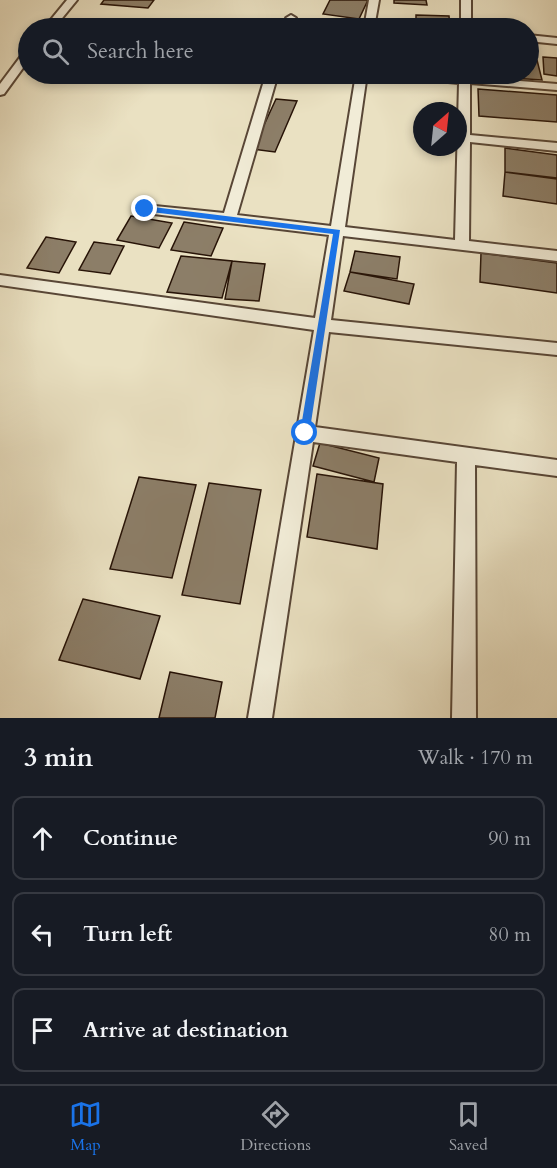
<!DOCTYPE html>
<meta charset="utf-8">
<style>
:root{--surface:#171b24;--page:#20242c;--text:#f1f3f6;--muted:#9ea1a6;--line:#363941;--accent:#1a73e8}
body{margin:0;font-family:Cardo,serif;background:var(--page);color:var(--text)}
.compass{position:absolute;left:413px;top:102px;width:54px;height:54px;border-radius:50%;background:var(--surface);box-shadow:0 3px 9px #0003;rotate:27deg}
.stop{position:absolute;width:18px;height:18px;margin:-14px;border:4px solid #1a73e8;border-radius:50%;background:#fff}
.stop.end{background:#1a73e8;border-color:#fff;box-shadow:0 2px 6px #0008}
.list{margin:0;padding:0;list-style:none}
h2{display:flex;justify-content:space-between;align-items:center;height:78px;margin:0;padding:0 24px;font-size:26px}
h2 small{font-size:20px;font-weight:400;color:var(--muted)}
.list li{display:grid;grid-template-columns:39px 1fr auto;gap:18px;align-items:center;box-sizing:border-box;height:84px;margin:0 12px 12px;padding:0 12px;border:2px solid var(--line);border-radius:12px}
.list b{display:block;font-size:22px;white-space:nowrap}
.list em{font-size:20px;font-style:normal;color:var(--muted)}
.icon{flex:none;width:33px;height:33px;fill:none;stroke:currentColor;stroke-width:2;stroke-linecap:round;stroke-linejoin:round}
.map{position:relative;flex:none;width:557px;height:718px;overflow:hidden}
.search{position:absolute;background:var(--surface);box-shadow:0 3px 9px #0003;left:18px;right:18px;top:18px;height:66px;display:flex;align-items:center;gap:15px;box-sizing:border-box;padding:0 21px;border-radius:33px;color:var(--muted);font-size:22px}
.sheet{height:366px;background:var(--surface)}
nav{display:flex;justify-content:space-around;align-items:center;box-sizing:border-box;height:84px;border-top:2px solid var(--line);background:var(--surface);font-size:16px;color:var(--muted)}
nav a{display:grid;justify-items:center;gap:3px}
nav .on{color:var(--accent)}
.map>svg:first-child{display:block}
</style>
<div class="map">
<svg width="557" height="718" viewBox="0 0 557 718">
<rect width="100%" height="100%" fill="#eae1c2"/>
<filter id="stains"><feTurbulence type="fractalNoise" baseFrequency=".00333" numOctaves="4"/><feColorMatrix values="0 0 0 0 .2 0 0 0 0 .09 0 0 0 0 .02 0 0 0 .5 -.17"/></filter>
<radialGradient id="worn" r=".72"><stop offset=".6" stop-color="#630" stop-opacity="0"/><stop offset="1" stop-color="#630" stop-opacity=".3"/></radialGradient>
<!-- building -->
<path fill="#8c7e68" stroke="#271307" stroke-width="1.5" d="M 104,0 L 154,0 L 148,8 L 101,4 Z
M 330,0 L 368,0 L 359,19 L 323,14 Z
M 394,0 L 426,0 L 427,5 L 394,3 Z
M 416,15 L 449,16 L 450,28 L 416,28 Z
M 139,20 L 176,25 L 173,28 L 131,28 Z
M 72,23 L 112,27 L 68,28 Z
M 543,57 L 557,58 L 557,76 L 544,74 Z
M 528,60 L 537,60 L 542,80 L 512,78 L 511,74 L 528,74 Z
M 478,89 L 557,95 L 557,122 L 479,116 Z
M 276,99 L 297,101 L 275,152 L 253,149 Z
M 505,148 L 557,155 L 557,178 L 505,172 Z
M 505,172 L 557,179 L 557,204 L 503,196 Z
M 131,216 L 172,223 L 159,248 L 117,240 Z
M 184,222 L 223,228 L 211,256 L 171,250 Z
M 46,237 L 76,242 L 59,273 L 27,268 Z
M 94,242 L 124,246 L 110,274 L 79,270 Z
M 355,251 L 400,257 L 397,279 L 350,272 Z
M 481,253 L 557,263 L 557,293 L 480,282 Z
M 181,256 L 232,261 L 222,298 L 167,292 Z
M 232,261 L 265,264 L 259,301 L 225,299 Z
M 350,272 L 414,284 L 409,304 L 344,291 Z
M 320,443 L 379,458 L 374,482 L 313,466 Z
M 317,474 L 383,484 L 377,549 L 307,537 Z
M 139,477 L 196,485 L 172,578 L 110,569 Z
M 209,483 L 261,490 L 240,604 L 182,595 Z
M 83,599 L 160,616 L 140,679 L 59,660 Z
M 170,672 L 222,682 L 215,718 L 159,718 Z"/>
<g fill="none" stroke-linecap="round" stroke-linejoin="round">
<!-- street casing -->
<g stroke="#584636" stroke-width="4">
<path id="street" d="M 67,0 L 77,0 L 54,28 L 44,28 Z
M 369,0 L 379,0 L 374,28 L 364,28 Z
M 461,0 L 471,0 L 471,28 L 461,28 Z
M 291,15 L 296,18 L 293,28 L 283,28 L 286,18 Z
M 528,35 L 557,38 L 557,44 L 528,41 Z
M 28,51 L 28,61 L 4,94 L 0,95 L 0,84 L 24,52 Z
M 266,74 L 278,74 L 237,215 L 331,226 L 356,74 L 367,74 L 345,227 L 455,240 L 459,83 L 394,77 L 388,74 L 459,76 L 460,74 L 470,74 L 471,77 L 557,84 L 557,90 L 470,83 L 470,135 L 557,143 L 557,151 L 470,142 L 469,241 L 557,251 L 557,261 L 343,236 L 331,320 L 557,343 L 557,355 L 329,332 L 315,427 L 557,460 L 557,476 L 475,465 L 476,718 L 452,718 L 457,462 L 313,442 L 272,718 L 248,718 L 314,330 L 0,285 L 0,275 L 315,318 L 329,235 L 145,213 L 138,209 L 145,205 L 224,213 Z"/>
</g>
<!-- street -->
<use href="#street" fill="#f1ecd7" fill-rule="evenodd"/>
</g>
<!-- route -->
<path fill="#1a73e8" d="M 145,206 L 340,230 L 309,436 L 305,438 L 300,433 L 333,234 L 143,211 Z"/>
<rect width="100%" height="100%" filter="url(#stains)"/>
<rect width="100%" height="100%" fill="url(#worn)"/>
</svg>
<svg class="compass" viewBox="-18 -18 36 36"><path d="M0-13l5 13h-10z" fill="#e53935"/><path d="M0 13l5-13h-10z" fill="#9ea1a6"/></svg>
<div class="stop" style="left:305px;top:433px"></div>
<div class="stop end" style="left:145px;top:209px"></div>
<div class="search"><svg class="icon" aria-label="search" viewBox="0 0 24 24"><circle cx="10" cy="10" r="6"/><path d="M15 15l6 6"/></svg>Search here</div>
</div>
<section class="sheet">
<h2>3 min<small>Walk · 170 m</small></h2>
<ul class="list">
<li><svg class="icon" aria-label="ahead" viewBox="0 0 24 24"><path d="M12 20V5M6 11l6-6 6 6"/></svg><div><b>Continue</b></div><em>90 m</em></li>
<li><svg class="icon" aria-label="left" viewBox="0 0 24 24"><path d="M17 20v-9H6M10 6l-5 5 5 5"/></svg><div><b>Turn left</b></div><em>80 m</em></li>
<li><svg class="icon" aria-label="arrive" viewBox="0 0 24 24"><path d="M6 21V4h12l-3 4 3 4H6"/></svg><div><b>Arrive at destination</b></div></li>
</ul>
</section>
<nav>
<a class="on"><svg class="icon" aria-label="map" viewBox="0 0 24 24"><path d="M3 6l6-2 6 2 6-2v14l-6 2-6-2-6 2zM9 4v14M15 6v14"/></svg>Map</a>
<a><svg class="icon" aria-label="directions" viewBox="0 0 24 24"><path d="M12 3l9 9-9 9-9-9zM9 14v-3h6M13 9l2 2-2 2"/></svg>Directions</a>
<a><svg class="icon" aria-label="saved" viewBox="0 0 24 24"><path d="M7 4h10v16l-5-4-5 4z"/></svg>Saved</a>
</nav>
